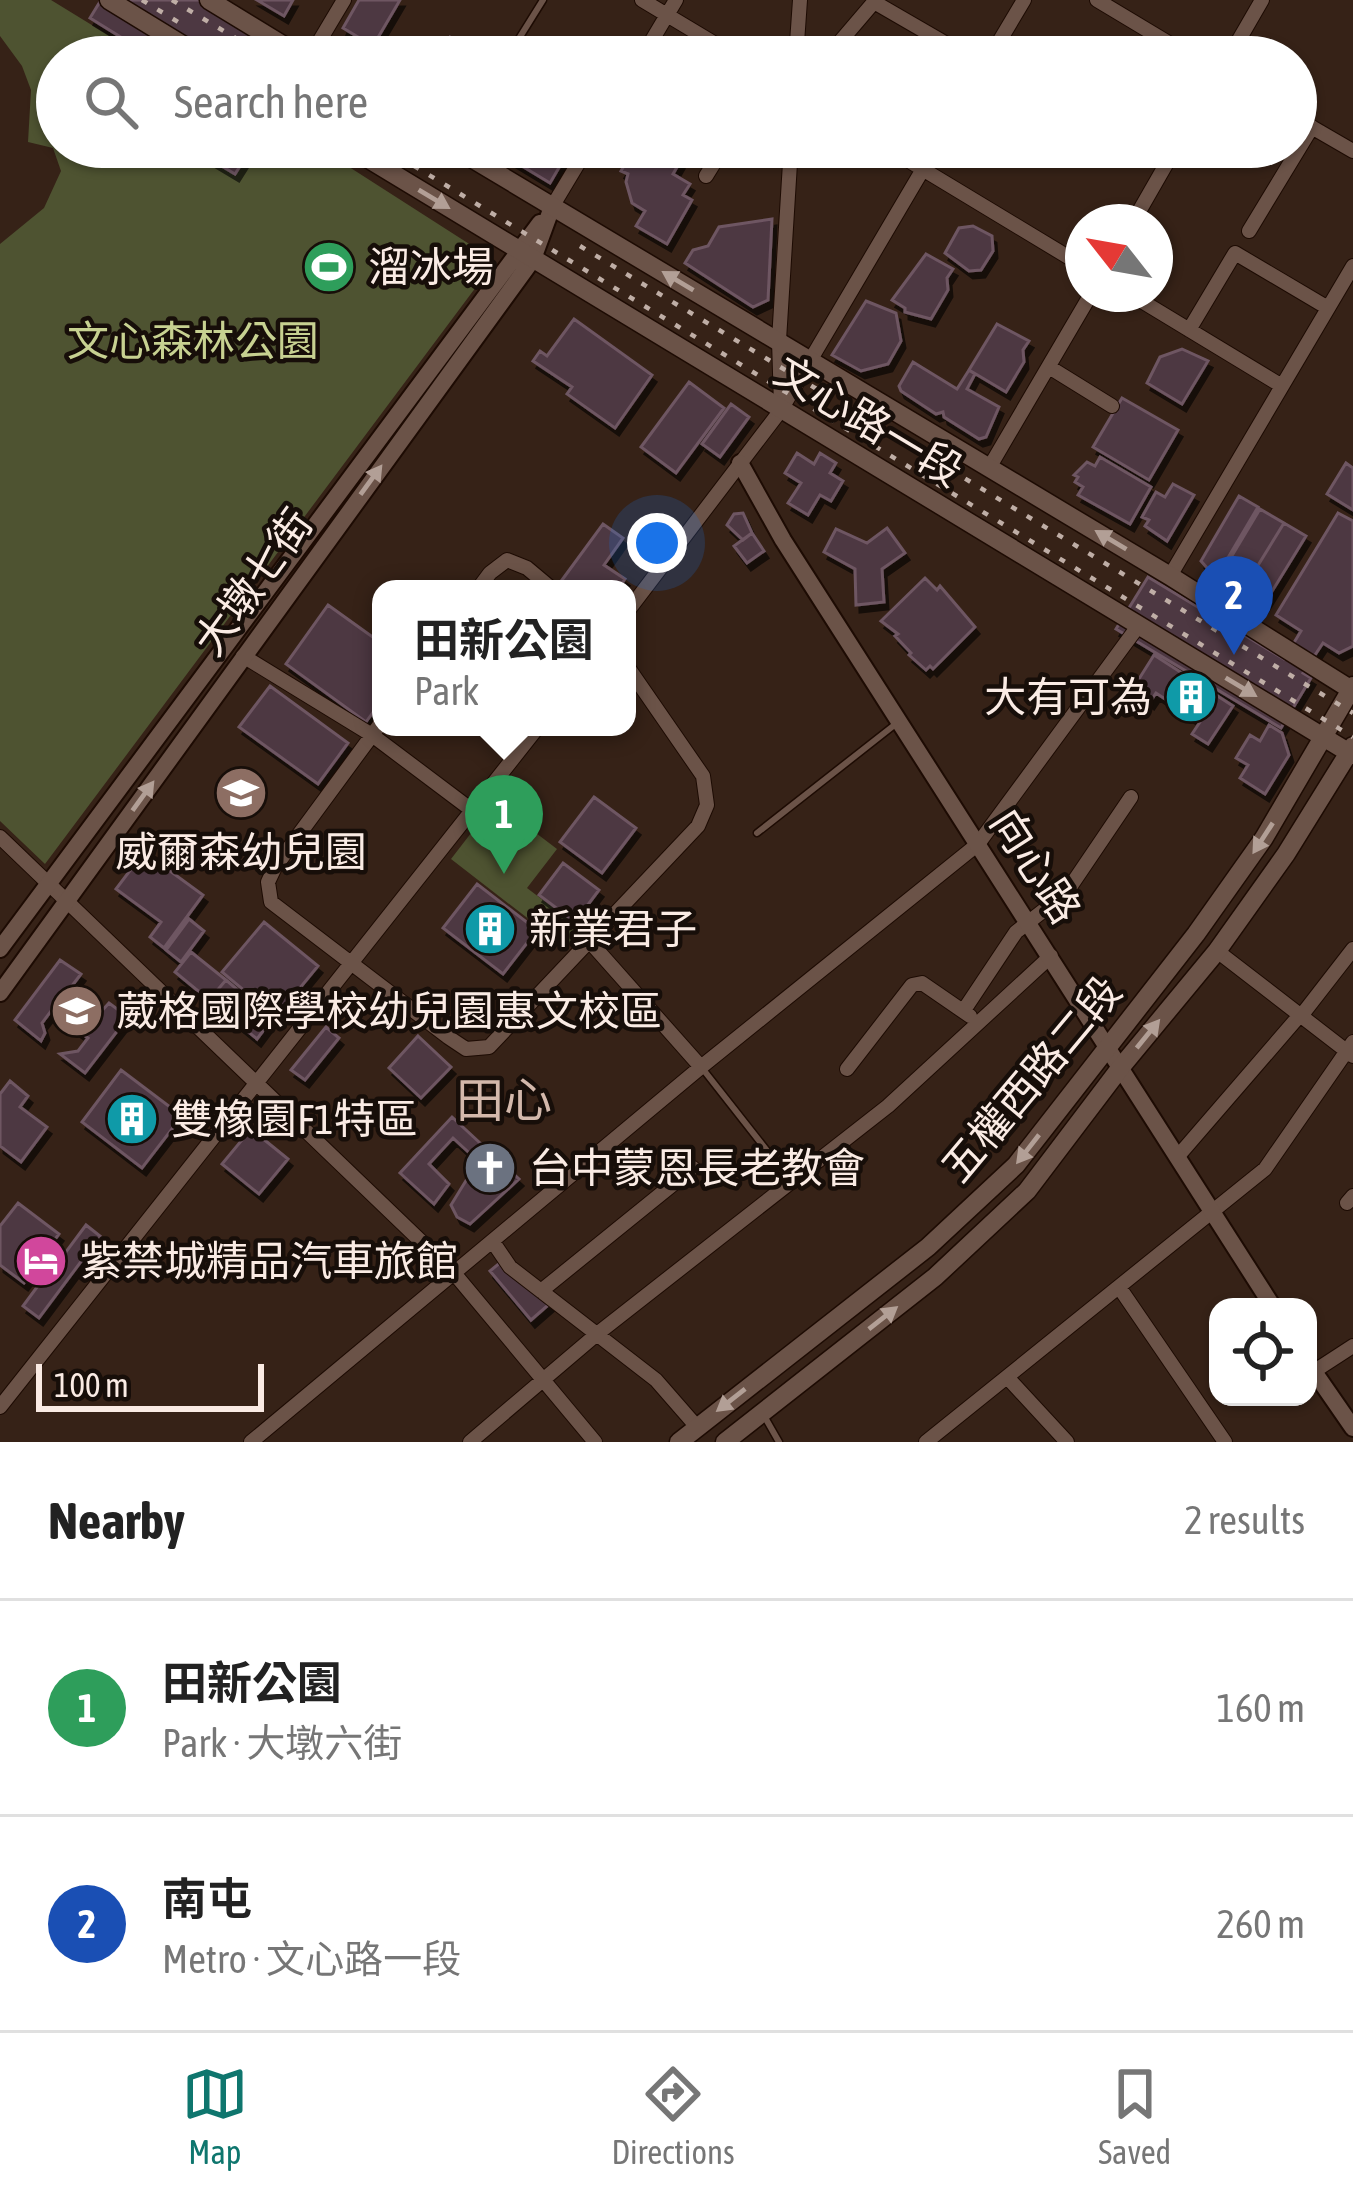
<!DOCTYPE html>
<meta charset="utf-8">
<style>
:root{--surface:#fff;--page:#f6f6f6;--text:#222;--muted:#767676;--line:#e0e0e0;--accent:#0f766e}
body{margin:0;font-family:"Asap Condensed","Noto Sans TC",sans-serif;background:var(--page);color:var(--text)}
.controls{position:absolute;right:36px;bottom:36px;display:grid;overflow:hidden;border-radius:24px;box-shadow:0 3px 9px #0004}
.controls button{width:108px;height:108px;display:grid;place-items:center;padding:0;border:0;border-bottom:3px solid var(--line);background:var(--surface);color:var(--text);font:60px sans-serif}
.compass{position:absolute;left:1065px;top:204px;width:108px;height:108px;border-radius:50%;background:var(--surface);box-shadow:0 3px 9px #0004;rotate:301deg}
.scale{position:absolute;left:36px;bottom:30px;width:228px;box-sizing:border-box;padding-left:12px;border:6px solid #faebe4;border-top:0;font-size:33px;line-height:42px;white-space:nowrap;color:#faebe4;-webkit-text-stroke:9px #170e09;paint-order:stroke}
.you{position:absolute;left:657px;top:543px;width:42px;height:42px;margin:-30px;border:9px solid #fff;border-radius:50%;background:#1a73e8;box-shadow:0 0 0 18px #1a73e833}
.badge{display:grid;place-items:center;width:78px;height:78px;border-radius:50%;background:var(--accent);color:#fff;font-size:39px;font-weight:700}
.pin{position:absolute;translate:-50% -99px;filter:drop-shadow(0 3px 6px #0008)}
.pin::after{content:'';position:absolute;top:63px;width:42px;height:36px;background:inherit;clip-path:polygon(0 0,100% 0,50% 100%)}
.popup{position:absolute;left:372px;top:580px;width:264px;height:156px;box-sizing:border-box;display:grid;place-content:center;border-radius:24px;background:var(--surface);filter:drop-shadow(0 3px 9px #0005);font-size:39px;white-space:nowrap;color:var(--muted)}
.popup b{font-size:45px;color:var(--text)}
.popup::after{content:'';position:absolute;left:50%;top:100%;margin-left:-24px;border:24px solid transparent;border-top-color:var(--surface)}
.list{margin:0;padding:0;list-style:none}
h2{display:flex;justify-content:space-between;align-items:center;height:156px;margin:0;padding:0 48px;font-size:51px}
h2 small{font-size:39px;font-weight:400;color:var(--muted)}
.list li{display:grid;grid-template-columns:78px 1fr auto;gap:36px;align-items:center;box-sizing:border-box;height:216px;padding:0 48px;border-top:3px solid var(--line)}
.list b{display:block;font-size:45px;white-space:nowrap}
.list p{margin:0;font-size:39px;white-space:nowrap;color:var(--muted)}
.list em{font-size:39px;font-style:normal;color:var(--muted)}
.icon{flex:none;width:66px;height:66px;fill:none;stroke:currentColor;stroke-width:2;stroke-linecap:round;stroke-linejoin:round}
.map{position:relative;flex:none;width:1353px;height:1442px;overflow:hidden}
.search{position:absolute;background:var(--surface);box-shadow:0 3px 9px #0004;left:36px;right:36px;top:36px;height:132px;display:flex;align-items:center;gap:30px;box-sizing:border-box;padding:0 42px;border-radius:66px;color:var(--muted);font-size:45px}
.sheet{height:588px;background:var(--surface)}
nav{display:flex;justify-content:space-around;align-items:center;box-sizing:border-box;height:168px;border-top:3px solid var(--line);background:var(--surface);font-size:33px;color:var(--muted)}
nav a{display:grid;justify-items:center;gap:6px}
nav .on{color:var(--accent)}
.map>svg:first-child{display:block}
</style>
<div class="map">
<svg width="1353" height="1442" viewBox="0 0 1353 1442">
<defs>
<filter id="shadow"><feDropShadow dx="4" dy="7" stdDeviation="0" flood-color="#0009"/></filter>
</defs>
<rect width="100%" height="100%" fill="#362217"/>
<!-- green -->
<path fill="#4e5331" d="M 0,0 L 51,0 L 144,57 L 57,57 L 57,147 L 318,147 L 488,256 L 485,275 L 45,864 L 0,821 L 0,244 L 44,208 L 61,171 L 53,148 L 28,142 L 31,90 L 22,66 L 0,36 Z
M 495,802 L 557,849 L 527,888 L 581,929 L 566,948 L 451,859 Z"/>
<!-- building -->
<path fill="#4e3743" stroke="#6e5662" stroke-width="3" filter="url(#shadow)" d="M 101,0 L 198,0 L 276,48 L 270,57 L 153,57 L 90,18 Z
M 257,0 L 293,0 L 284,16 Z
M 359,0 L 400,0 L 373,46 L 343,28 Z
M 450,37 L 483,56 L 483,57 L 430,57 L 437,44 L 443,48 Z
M 190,147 L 252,147 L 235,174 Z
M 520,147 L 571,147 L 550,183 L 512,160 Z
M 635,147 L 655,147 L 680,162 L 673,174 L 690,184 L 683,195 L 692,200 L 667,244 L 636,226 L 645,211 L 632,203 L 626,182 L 628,174 L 621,171 Z
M 772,219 L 768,300 L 753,307 L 685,263 L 693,250 L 708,246 L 719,227 Z
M 973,226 L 992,236 L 993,251 L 981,270 L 969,271 L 945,253 L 959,228 Z
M 926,254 L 953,269 L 947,278 L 948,290 L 931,319 L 905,312 L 905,308 L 892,300 Z
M 866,301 L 896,313 L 901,341 L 888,364 L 861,371 L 832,355 Z
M 574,319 L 652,375 L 615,428 L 567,394 L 572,387 L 533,361 L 540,351 L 547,356 Z
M 997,324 L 1029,341 L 1023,350 L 1024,362 L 1006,392 L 969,370 Z
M 1182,349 L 1208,361 L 1182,404 L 1147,383 L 1160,357 Z
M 913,362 L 957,389 L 969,370 L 975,374 L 967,389 L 999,407 L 986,437 L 979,439 L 944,417 L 943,412 L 936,414 L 901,391 L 899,386 Z
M 689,382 L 724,408 L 676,473 L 641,447 Z
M 1122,398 L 1178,430 L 1149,480 L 1093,447 Z
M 731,404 L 749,417 L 720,457 L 702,444 Z
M 797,453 L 814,464 L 820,453 L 836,463 L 830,473 L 843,481 L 831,501 L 820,495 L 808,515 L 788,503 L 801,483 L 785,473 Z
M 1100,457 L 1151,487 L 1130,524 L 1078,495 L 1083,487 L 1075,482 L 1078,477 L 1074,475 L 1087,462 L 1095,466 Z
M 1346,463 L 1353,468 L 1353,510 L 1327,494 Z
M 1173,484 L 1194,495 L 1167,541 L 1145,526 L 1149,520 L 1142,517 L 1156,492 L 1165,497 Z
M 1239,496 L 1258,507 L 1216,578 L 1201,561 Z
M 1260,509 L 1284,523 L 1241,593 L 1218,579 Z
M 743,513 L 752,533 L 743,540 L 727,525 L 734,514 Z
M 1338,513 L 1353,521 L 1353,646 L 1339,653 L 1323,643 L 1303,673 L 1311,678 L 1281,728 L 1116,629 L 1148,577 L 1284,659 L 1301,631 L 1276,615 Z
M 1284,523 L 1306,536 L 1263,606 L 1241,593 Z
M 603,524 L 623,538 L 604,565 L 625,579 L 618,589 L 575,589 L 562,580 Z
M 887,528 L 905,553 L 882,569 L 884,602 L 856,605 L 855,569 L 824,552 L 836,529 L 867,543 Z
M 752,533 L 764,551 L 747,563 L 734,546 Z
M 925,578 L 937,590 L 940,586 L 975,627 L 933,669 L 930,666 L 926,670 L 909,655 L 911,653 L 895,636 L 898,634 L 881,621 Z
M 328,605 L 381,643 L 381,701 L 366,722 L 286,664 Z
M 1154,655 L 1233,706 L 1208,744 L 1192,734 L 1200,722 L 1156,693 L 1150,702 L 1132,690 Z
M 270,686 L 348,743 L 318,784 L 239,727 Z
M 1269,725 L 1282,733 L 1289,755 L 1265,794 L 1240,778 L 1248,765 L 1236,758 L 1250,735 L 1260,741 Z
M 594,797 L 636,828 L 602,873 L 560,842 Z
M 144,852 L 203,895 L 164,948 L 150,937 L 161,922 L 116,889 Z
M 563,863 L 599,890 L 575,922 L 539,895 Z
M 477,884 L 537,930 L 503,974 L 443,928 Z
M 189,919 L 204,931 L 181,962 L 166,950 Z
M 264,922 L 318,966 L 276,1017 L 222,972 Z
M 191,952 L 226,980 L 209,1000 L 175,972 Z
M 60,960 L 81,974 L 68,991 L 99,1014 L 109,1003 L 128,1017 L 85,1073 L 60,1054 L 78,1051 L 88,1038 L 51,1011 L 42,1023 L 45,1033 L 41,1041 L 15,1020 Z
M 226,980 L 272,1019 L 257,1039 L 209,1000 Z
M 326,1027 L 339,1038 L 305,1080 L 291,1070 Z
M 418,1036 L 451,1067 L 421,1098 L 389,1068 Z
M 121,1070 L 182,1116 L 142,1168 L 82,1122 Z
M 10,1081 L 28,1096 L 20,1107 L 47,1127 L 21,1162 L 0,1146 L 0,1094 Z
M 452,1117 L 519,1179 L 470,1224 L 457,1217 L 451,1205 L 478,1161 L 453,1138 L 429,1164 L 449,1184 L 434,1204 L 400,1173 Z
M 251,1129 L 288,1159 L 259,1194 L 222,1164 Z
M 18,1203 L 59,1234 L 50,1246 L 63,1256 L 86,1225 L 100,1236 L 39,1318 L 23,1306 L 46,1275 L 36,1267 L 24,1283 L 0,1265 L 0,1226 Z
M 506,1258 L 554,1300 L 531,1320 L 490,1271 Z"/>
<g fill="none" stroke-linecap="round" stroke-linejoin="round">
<!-- service casing -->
<g stroke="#1d0b03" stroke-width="9">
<path id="service" d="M 510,53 L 543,0
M 757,833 L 897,723
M 702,1068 L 790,1180
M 763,1414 L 779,1442"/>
</g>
<!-- minor casing -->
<g stroke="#1d0b03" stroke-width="16">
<path id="minor" d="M 642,0 L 737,57
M 1097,0 L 1192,57
M 310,57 L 344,0
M 642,57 L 676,0
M 796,57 L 800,0
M 827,57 L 874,2 L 969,57
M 990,57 L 1024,0
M 1229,57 L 1262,0
M 1296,118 L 1353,151
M 886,147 L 1083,266
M 706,176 L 724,147
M 552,207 L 588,147
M 1133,222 L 1176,147
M 1249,231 L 1312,127
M 1130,294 L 1282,386
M 1189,330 L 1235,253 L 1328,308
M 1049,367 L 1112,406
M 781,405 L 779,340 L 791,147
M 989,468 L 1091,294
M 1170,576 L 1353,266
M 478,589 L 490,573 L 507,560 L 527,568 L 552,589
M 627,612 L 781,410 L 936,147
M 243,656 L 372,735 L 473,811
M 381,723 L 275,867 L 268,882 L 271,902 L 448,1037 L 466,1049 L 489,1047 L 698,826 L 707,805 L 703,776 L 627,666
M 0,837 L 454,1273 L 595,1442
M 591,943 L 701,1067
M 1217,951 L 1353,1056
M 964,1010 L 1016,932 L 1066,893 L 1131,797
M 1301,1016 L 1353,949
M 847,1069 L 912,985 L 922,983 L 970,1016
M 1179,1155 L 1300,1015
M 1347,1203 L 1353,1196
M 493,1242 L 510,1267 L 656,1380 L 697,1427
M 1119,1287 L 1225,1442
M 541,1291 L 693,1168
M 1313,1372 L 1353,1346
M 1007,1377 L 1067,1442
M 0,1407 L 538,727
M 251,1442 L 701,1067 L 978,844 L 1139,625
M 470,1442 L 597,1334 L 888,1106 L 1051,956
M 926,1442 L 1265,1169 L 1353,1042"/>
</g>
<!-- tertiary casing -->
<g stroke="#1d0b03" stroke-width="20">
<path id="tertiary" d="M 740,463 L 783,540 L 1273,1307
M 0,949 L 540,223
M 0,993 L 533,259 L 552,207
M 1308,1363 L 1353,1428"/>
</g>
<!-- secondary casing -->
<g stroke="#1d0b03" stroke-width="21">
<path id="secondary" d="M 109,0 L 202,57
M 209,0 L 302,57
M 349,147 L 1353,755
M 453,147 L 1170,576 L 1353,691
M 679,1442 L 928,1247 L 1016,1165 L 1196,934 L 1264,838 L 1353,686
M 725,1442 L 935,1277 L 1027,1191 L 1121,1067 L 1217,951 L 1286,854 L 1353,746"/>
</g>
<!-- service -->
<use href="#service" stroke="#6b5348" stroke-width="6"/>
<!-- minor -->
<use href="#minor" stroke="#6b5348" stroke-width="14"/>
<!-- tertiary -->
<use href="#tertiary" stroke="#6b5348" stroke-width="16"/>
<!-- secondary -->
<use href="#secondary" stroke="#6b5348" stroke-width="18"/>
<!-- rail -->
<path stroke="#bfaea6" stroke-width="4.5" stroke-dasharray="6 12" stroke-linecap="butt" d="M 142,0 L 183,25
M 172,0 L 267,57
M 383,147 L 1353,737
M 580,246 L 1353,713"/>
</g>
<!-- one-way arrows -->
<defs><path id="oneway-solid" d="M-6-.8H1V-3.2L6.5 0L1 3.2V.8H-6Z" transform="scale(3)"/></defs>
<g fill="#b29f96">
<use href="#oneway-solid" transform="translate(434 199) rotate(31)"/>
<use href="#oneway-solid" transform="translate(678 281) rotate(-149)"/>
<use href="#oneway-solid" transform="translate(371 480) rotate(-54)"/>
<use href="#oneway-solid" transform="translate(1111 540) rotate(-149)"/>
<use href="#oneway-solid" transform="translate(1241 687) rotate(31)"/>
<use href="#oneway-solid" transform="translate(143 796) rotate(-54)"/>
<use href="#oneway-solid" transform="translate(1263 838) rotate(123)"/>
<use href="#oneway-solid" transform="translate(1148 1034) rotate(-51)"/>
<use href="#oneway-solid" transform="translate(1028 1149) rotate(128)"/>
<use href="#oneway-solid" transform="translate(883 1318) rotate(-38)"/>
<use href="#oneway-solid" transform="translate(731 1400) rotate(142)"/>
</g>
<!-- icons -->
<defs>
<g id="stadium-disc" transform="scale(2.7)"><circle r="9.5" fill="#2e9e5b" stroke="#170e09"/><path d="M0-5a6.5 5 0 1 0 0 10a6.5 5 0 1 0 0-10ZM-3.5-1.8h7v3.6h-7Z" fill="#fff"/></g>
<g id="building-disc" transform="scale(2.7)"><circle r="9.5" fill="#0f9aa8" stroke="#170e09"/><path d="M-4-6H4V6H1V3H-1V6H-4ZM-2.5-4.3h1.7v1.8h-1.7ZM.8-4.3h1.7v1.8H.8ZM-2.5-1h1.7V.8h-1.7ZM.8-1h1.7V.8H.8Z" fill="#fff"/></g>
<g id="school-disc" transform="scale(2.7)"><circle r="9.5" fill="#8d6e63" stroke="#170e09"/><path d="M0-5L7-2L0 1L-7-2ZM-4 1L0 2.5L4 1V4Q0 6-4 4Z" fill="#fff"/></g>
<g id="church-disc" transform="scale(2.7)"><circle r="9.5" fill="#6b7280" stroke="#170e09"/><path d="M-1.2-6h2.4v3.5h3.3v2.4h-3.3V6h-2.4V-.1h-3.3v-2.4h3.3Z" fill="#fff"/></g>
<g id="hotel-disc" transform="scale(2.7)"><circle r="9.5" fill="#d1479c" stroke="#170e09"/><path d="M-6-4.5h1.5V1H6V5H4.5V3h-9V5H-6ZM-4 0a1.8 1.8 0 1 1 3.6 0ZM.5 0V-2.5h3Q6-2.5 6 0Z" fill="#fff"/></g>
</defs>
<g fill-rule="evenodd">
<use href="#stadium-disc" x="329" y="267"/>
<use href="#building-disc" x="1191" y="697"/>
<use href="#school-disc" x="241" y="793"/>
<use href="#building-disc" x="490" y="929"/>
<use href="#school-disc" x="77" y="1011"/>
<use href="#building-disc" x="132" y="1119"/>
<use href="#church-disc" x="490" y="1168"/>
<use href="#hotel-disc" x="41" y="1261"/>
</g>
<g text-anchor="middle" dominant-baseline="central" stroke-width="9" stroke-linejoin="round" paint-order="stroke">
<!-- poi labels -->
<g font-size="42" fill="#faebe4" stroke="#170e09" text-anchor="start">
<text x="368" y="267">溜冰場</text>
<text x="1152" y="697" text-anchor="end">大有可為</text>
<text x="241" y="852" text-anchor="middle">威爾森幼兒園</text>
<text x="529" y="929">新業君子</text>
<text x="116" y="1011">葳格國際學校幼兒園惠文校區</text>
<text x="171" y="1119">雙橡園F1特區</text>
<text x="529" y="1168">台中蒙恩長老教會</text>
<text x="80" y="1261">紫禁城精品汽車旅館</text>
</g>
<!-- park labels -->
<g font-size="42" fill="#c7d191" stroke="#170e09">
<text x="193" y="341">文心森林公園</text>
</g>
<!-- street labels -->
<g font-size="42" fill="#faebe4" stroke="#170e09">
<text transform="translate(869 421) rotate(31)">文心路一段</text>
<text transform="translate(253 582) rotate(-54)">大墩七街</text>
<text transform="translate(1036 866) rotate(57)">向心路</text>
<text transform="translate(1031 1079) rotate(-50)">五權西路二段</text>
</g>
<!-- quarter labels -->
<g font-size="48" fill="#d3b8ab" stroke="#170e09">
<text x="504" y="1099">田心</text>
</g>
</g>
</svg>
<div class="controls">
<button><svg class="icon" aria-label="locate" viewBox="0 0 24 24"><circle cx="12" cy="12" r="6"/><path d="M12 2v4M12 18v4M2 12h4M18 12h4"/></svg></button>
</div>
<svg class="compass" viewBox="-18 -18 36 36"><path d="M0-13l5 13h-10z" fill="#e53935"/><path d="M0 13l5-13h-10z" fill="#767676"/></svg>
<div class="scale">100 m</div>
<div class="you"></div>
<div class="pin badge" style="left:504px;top:874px;background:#2e9e5b">1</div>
<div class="popup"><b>田新公園</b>Park</div>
<div class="pin badge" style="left:1234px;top:655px;background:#1a4fb4">2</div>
<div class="search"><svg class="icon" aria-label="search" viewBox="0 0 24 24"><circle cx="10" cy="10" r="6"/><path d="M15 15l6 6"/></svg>Search here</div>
</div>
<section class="sheet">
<h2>Nearby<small>2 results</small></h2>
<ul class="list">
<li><span class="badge" style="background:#2e9e5b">1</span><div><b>田新公園</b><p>Park · 大墩六街</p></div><em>160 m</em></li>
<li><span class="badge" style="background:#1a4fb4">2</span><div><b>南屯</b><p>Metro · 文心路一段</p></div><em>260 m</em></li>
</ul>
</section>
<nav>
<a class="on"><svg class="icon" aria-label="map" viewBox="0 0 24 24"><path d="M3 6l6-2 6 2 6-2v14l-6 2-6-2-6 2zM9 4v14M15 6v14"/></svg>Map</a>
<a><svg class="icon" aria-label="directions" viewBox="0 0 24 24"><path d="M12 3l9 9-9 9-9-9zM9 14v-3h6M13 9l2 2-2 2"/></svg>Directions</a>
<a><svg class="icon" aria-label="saved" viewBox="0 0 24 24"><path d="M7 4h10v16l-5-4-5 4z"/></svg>Saved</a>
</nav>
